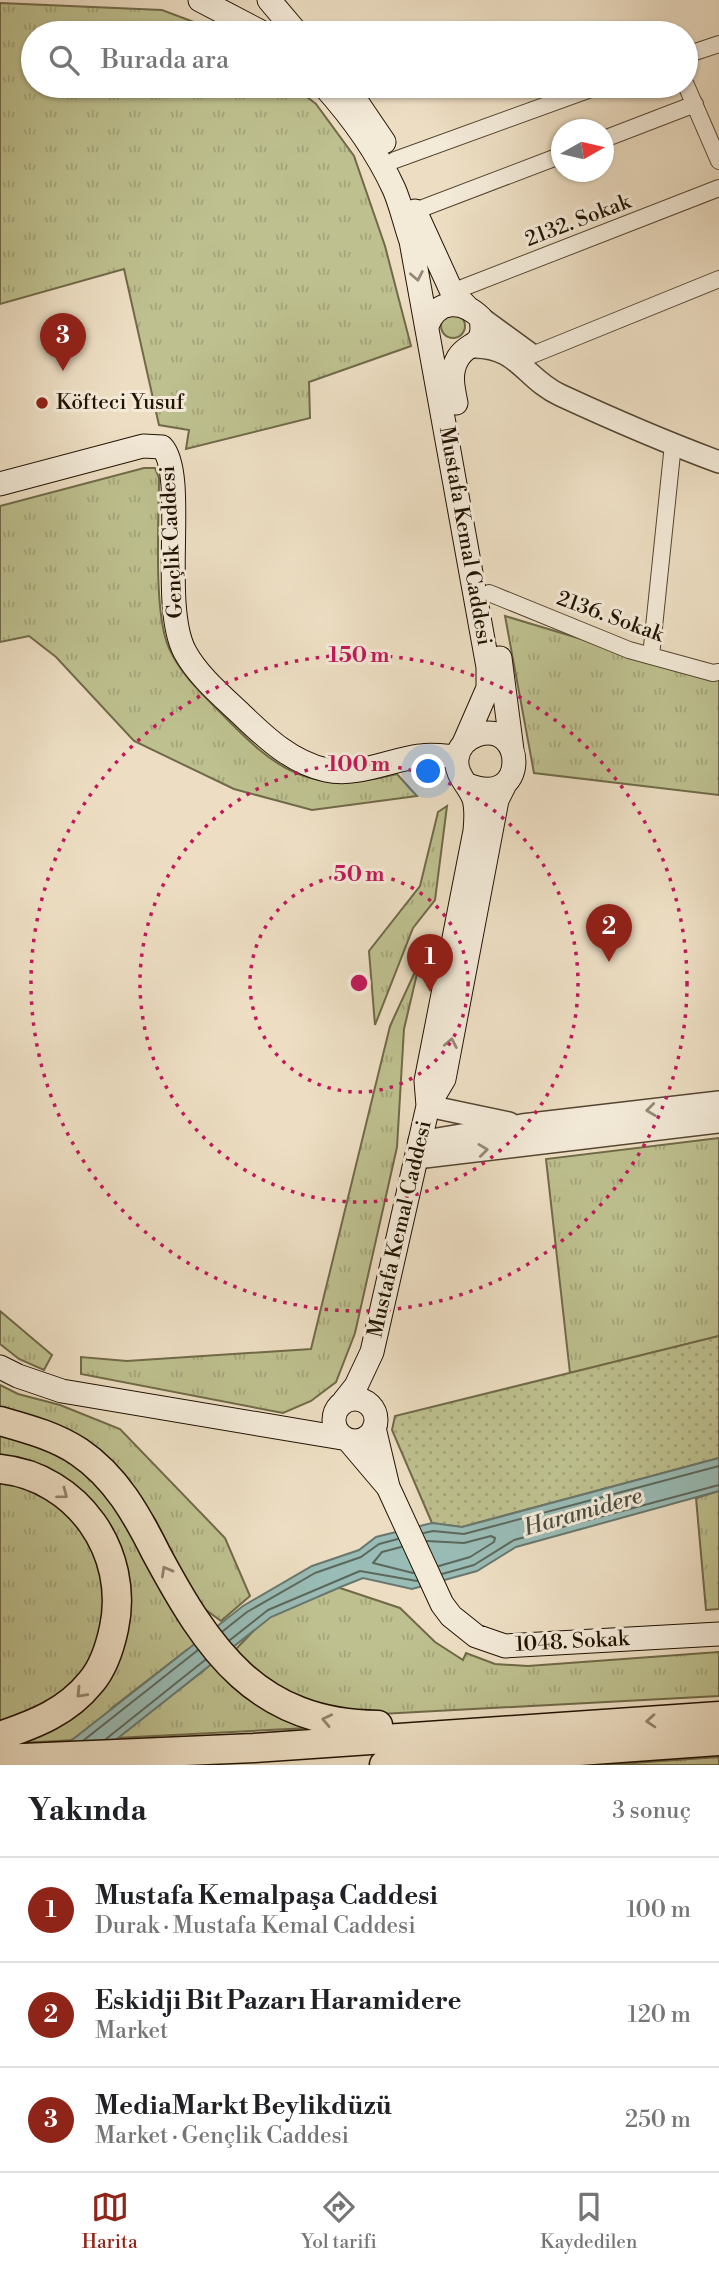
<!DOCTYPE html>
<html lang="tr">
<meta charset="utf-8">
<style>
:root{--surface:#fff;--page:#f6f6f6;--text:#202124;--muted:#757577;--line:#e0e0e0;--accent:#8f2418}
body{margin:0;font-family:"Libre Bodoni",serif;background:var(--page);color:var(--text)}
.compass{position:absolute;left:551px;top:119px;width:63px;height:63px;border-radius:50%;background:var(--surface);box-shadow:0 2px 5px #0004;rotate:82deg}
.you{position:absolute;left:429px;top:772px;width:24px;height:24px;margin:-18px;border:5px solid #fff;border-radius:50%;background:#1a73e8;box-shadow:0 0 0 10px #1a73e833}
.badge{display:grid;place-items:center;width:46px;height:46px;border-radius:50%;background:var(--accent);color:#fff;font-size:23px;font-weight:700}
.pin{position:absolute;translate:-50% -58px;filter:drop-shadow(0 2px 4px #0008)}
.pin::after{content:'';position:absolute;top:37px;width:24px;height:21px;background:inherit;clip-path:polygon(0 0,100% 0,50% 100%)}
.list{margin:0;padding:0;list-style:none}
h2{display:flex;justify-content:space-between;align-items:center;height:91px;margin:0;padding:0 28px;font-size:30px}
h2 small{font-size:23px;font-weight:400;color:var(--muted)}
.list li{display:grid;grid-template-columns:46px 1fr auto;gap:21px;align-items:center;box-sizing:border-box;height:105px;padding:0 28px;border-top:2px solid var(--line)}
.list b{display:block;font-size:26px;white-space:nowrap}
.list p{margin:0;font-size:23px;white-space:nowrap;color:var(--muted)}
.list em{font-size:23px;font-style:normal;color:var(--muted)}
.icon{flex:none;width:38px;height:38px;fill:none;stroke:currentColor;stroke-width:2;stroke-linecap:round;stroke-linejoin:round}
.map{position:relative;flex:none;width:719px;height:1765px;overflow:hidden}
.search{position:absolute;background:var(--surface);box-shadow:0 2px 5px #0004;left:21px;right:21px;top:21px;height:77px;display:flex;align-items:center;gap:18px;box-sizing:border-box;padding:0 24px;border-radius:38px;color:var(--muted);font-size:26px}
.sheet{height:406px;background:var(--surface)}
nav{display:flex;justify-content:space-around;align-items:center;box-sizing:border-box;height:98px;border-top:2px solid var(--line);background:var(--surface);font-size:19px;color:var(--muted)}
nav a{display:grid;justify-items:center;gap:4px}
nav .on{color:var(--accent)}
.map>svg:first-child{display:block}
</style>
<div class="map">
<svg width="719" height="1765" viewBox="0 0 719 1765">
<defs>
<pattern id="grass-tufts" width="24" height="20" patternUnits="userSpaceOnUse" patternTransform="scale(1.75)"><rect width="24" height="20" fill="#bec08f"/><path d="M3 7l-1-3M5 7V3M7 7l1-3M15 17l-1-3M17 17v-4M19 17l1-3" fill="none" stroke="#a3a47a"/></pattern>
<pattern id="park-dots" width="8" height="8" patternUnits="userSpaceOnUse" patternTransform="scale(1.75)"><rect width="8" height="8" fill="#bec08f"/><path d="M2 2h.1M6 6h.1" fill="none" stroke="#a3a47a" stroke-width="1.8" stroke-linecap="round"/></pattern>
</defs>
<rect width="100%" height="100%" fill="#eddec3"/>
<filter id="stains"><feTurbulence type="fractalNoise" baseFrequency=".00286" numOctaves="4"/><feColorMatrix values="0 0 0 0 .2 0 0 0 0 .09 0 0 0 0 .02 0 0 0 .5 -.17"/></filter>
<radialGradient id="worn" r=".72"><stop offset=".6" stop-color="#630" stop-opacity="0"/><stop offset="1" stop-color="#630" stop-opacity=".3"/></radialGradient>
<!-- grass -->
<path fill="url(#grass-tufts)" stroke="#706a48" stroke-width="2" fill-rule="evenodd" d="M 0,3 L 162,10 L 223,33 L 33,33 L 33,86 L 293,86 L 316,104 L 354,156 L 385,246 L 411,346 L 309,382 L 310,418 L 186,449 L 189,430 L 159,425 L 124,269 L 0,304 Z
M441 326a12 12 0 1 1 24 0a12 12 0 1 1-24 0Z
M 144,468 L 155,468 L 159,478 C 159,520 153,613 169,648 C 180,673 200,692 219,711 C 278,772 309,796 397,774 L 417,796 L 312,810 L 234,789 L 134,741 L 56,657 L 29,636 L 0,642 L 0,506 Z
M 505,616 L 714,679 L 719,678 L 719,795 L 534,773 Z
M 447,806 L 435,900 L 413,928 L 375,1025 L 369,951 L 420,886 L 438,812 Z
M 420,961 L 404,1029 L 397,1147 L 355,1333 L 336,1382 L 311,1401 L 283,1413 L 81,1374 L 81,1357 L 127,1361 L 311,1349 L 390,1026 Z
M 719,1138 L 719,1336 L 570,1373 L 546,1159 Z
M 0,1311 L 52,1355 L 44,1370 L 19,1359 L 0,1344 Z
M 0,1385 L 18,1394 L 60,1405 L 120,1429 L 225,1538 L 250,1596 L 221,1621 L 198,1604 L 155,1519 L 107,1458 L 0,1408 Z
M 0,1430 L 65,1455 L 93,1475 L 160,1574 L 308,1728 L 18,1743 L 79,1712 L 121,1555 L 0,1459 ZM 187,1650 L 203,1671 L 127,1728 L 112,1708 Z
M 0,1478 L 76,1511 L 106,1565 L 101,1649 L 59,1699 L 0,1726 Z
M 719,1491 L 719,1609 L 706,1610 L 696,1498 Z
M 337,1587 L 400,1608 L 435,1642 L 463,1660 L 466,1653 L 495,1664 L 528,1666 L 719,1652 L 719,1696 L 362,1715 L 330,1710 L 265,1682 L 236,1649 L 265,1619 Z
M 719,1757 L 719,1765 L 605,1765 Z"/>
<!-- park -->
<path fill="url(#park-dots)" stroke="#706a48" stroke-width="2" d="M 719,1336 L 719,1458 L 462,1527 L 432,1523 L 392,1430 L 395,1416 Z"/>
<!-- water -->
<path fill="#99bcb6" stroke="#69786e" stroke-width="2" d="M 719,1458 L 719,1491 L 516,1547 L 477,1571 L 412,1589 L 363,1578 L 343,1586 L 271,1617 L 84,1765 L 40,1765 L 243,1606 L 312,1566 L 359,1550 L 376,1537 L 432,1523 L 462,1527 Z"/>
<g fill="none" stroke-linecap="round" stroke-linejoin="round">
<!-- shore -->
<path stroke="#5d685c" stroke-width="2" d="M 424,1533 L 433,1531 L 464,1534 L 719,1466
M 427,1541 L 464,1543 L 491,1536 L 495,1538 L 494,1542 L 470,1557 L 439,1566
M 401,1547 L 382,1552 L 373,1563 L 413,1573
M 442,1574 L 474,1565 L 514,1540 L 719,1485
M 223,1631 L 247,1612 L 315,1573 L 361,1557 L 379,1544 L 398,1539
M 230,1640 L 268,1610 L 360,1571 L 417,1581
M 106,1739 L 205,1660
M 84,1740 L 198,1650"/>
<!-- minor casing -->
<g stroke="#544632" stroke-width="18">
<path id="minor" d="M 686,55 L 719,44
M 686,85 L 719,161
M 604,139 L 695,104
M 395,160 L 599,86
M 415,211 L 562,155
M 452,292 L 719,188
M 532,355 L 719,279
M 489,593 L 629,650 L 713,673 L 719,672
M 651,656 L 673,444"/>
</g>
<!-- tertiary casing -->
<g stroke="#544632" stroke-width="24">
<path id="tertiary" d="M 481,318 L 529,353
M 473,347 C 518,346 525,379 560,395 C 612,419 665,442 719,462
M 428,1106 L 509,1123
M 419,1142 L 522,1125 L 719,1102
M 416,1158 L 719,1122"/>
</g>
<!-- secondary casing -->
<g stroke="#211302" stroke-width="25">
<path id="secondary" d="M 200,0 L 263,33
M 269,0 L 297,33
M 324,86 C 351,116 377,152 394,189 C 401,205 405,224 411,241 L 488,667 L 488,688 L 464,743
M 346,86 L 384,142
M 415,211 L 452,292 L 466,306
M 427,326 C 437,298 463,300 481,318 C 486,349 469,340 458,358 C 449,373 453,388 456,403
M 0,484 L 143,446 L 162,447 C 188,475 159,604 185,652 C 198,676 222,696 242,715 C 266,738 291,762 326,770 C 357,777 389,760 420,756 C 432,754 445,756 457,757
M 500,658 L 512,750
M 428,1106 L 426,1081 L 475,831 C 476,820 477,810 474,799 C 469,785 455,775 457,759 C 458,748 466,739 477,735 C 526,718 530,812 466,784
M 0,1367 L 18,1376 L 62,1391 L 342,1438
M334 1420a21 21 0 1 1 42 0a21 21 0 1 1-42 0Z
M 344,1401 L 356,1386 L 372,1352 L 428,1106 L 444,1079 L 497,800 L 504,786
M 374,1428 L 388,1487 L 442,1604 L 451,1616 L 476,1636 L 505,1646 L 719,1634
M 349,1441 L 388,1487"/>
</g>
<!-- trunk casing -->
<g stroke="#211302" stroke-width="31">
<path id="trunk" d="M 0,1421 C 28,1429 55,1436 79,1452 C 116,1477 137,1515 156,1553 C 208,1650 257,1724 378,1725
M 0,1469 C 78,1477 130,1553 114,1628 C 110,1647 104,1667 91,1682 C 67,1712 35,1724 0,1736
M 0,1759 L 254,1748 L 719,1716
M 384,1765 L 719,1741"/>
</g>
<!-- minor -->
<use href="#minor" stroke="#f3ead8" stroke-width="16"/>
<!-- tertiary -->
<use href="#tertiary" stroke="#f3ead8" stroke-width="21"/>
<!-- secondary -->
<use href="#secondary" stroke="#f3ead8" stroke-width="23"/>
<!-- trunk -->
<use href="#trunk" stroke="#eddec3" stroke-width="28"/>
</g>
<!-- one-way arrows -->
<defs><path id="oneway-chevron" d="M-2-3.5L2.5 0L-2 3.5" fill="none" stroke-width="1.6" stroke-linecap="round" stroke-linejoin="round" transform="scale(1.75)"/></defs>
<g stroke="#948978">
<use href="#oneway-chevron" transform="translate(417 276) rotate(79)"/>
<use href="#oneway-chevron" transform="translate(451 1043) rotate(-79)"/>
<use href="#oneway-chevron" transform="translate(651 1110) rotate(173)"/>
<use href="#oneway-chevron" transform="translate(483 1150) rotate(-7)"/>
</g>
<g stroke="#91836c">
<use href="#oneway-chevron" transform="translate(63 1494) rotate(37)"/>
<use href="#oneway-chevron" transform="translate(166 1571) rotate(-119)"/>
<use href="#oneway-chevron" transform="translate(81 1693) rotate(134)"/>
<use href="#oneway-chevron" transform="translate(327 1720) rotate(-168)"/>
<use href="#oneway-chevron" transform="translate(651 1721) rotate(176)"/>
</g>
<!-- distance rings -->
<g fill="none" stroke="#c2185b" stroke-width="3.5" stroke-dasharray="3.5 7">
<circle cx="359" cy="983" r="109"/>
<circle cx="359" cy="983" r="219"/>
<circle cx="359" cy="983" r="328"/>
</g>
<!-- markers -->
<circle fill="#8f2418" stroke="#f3ead8" stroke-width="2.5" cx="42" cy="403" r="7"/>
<g text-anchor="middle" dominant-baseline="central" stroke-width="6" stroke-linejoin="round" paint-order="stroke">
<!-- street labels -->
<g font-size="21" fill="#211302" stroke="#f3ead8">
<text transform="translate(578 221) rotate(-21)">2132. Sokak</text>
<text transform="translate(465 536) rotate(80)">Mustafa Kemal Caddesi</text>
<text transform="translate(172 542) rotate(-93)">Gençlik Caddesi</text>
<text transform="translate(610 617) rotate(20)">2136. Sokak</text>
<text transform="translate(400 1229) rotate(-77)">Mustafa Kemal Caddesi</text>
<text transform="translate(572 1642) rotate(-3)">1048. Sokak</text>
</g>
<!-- poi labels -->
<g font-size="21" fill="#211302" stroke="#f3ead8" text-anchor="start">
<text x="56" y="403">Köfteci Yusuf</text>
</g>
<!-- water labels -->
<g font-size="23" font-style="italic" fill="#4b4e41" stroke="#f3ead8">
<text transform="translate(583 1512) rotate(-16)">Haramidere</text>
</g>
</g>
<circle cx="359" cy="983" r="10" fill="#c2185b" stroke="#f3ead8" stroke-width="3.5"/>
<g font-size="21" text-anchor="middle" font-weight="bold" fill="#c2185b" stroke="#f3ead8" stroke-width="6" stroke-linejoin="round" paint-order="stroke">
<text x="359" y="662">150 m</text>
<text x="359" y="771">100 m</text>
<text x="359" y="881">50 m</text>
</g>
<rect width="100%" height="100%" filter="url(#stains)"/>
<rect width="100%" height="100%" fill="url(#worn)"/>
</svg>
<svg class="compass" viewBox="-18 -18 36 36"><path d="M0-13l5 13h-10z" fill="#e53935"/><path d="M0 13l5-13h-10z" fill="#757577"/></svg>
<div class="you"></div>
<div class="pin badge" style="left:430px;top:992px">1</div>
<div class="pin badge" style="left:609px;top:962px">2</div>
<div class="pin badge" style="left:63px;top:371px">3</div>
<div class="search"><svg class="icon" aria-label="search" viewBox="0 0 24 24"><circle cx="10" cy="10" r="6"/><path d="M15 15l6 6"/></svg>Burada ara</div>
</div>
<section class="sheet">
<h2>Yakında<small>3 sonuç</small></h2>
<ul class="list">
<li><span class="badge">1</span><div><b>Mustafa Kemalpaşa Caddesi</b><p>Durak · Mustafa Kemal Caddesi</p></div><em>100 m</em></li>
<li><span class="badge">2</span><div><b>Eskidji Bit Pazarı Haramidere</b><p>Market</p></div><em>120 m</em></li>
<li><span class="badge">3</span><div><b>MediaMarkt Beylikdüzü</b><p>Market · Gençlik Caddesi</p></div><em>250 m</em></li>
</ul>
</section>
<nav>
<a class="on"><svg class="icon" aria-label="map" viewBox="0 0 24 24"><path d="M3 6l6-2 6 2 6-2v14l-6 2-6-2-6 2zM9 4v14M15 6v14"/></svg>Harita</a>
<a><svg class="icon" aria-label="directions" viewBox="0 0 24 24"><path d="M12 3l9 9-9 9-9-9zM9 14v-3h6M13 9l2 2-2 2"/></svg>Yol tarifi</a>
<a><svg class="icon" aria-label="saved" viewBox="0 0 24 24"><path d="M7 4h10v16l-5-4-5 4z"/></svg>Kaydedilen</a>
</nav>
